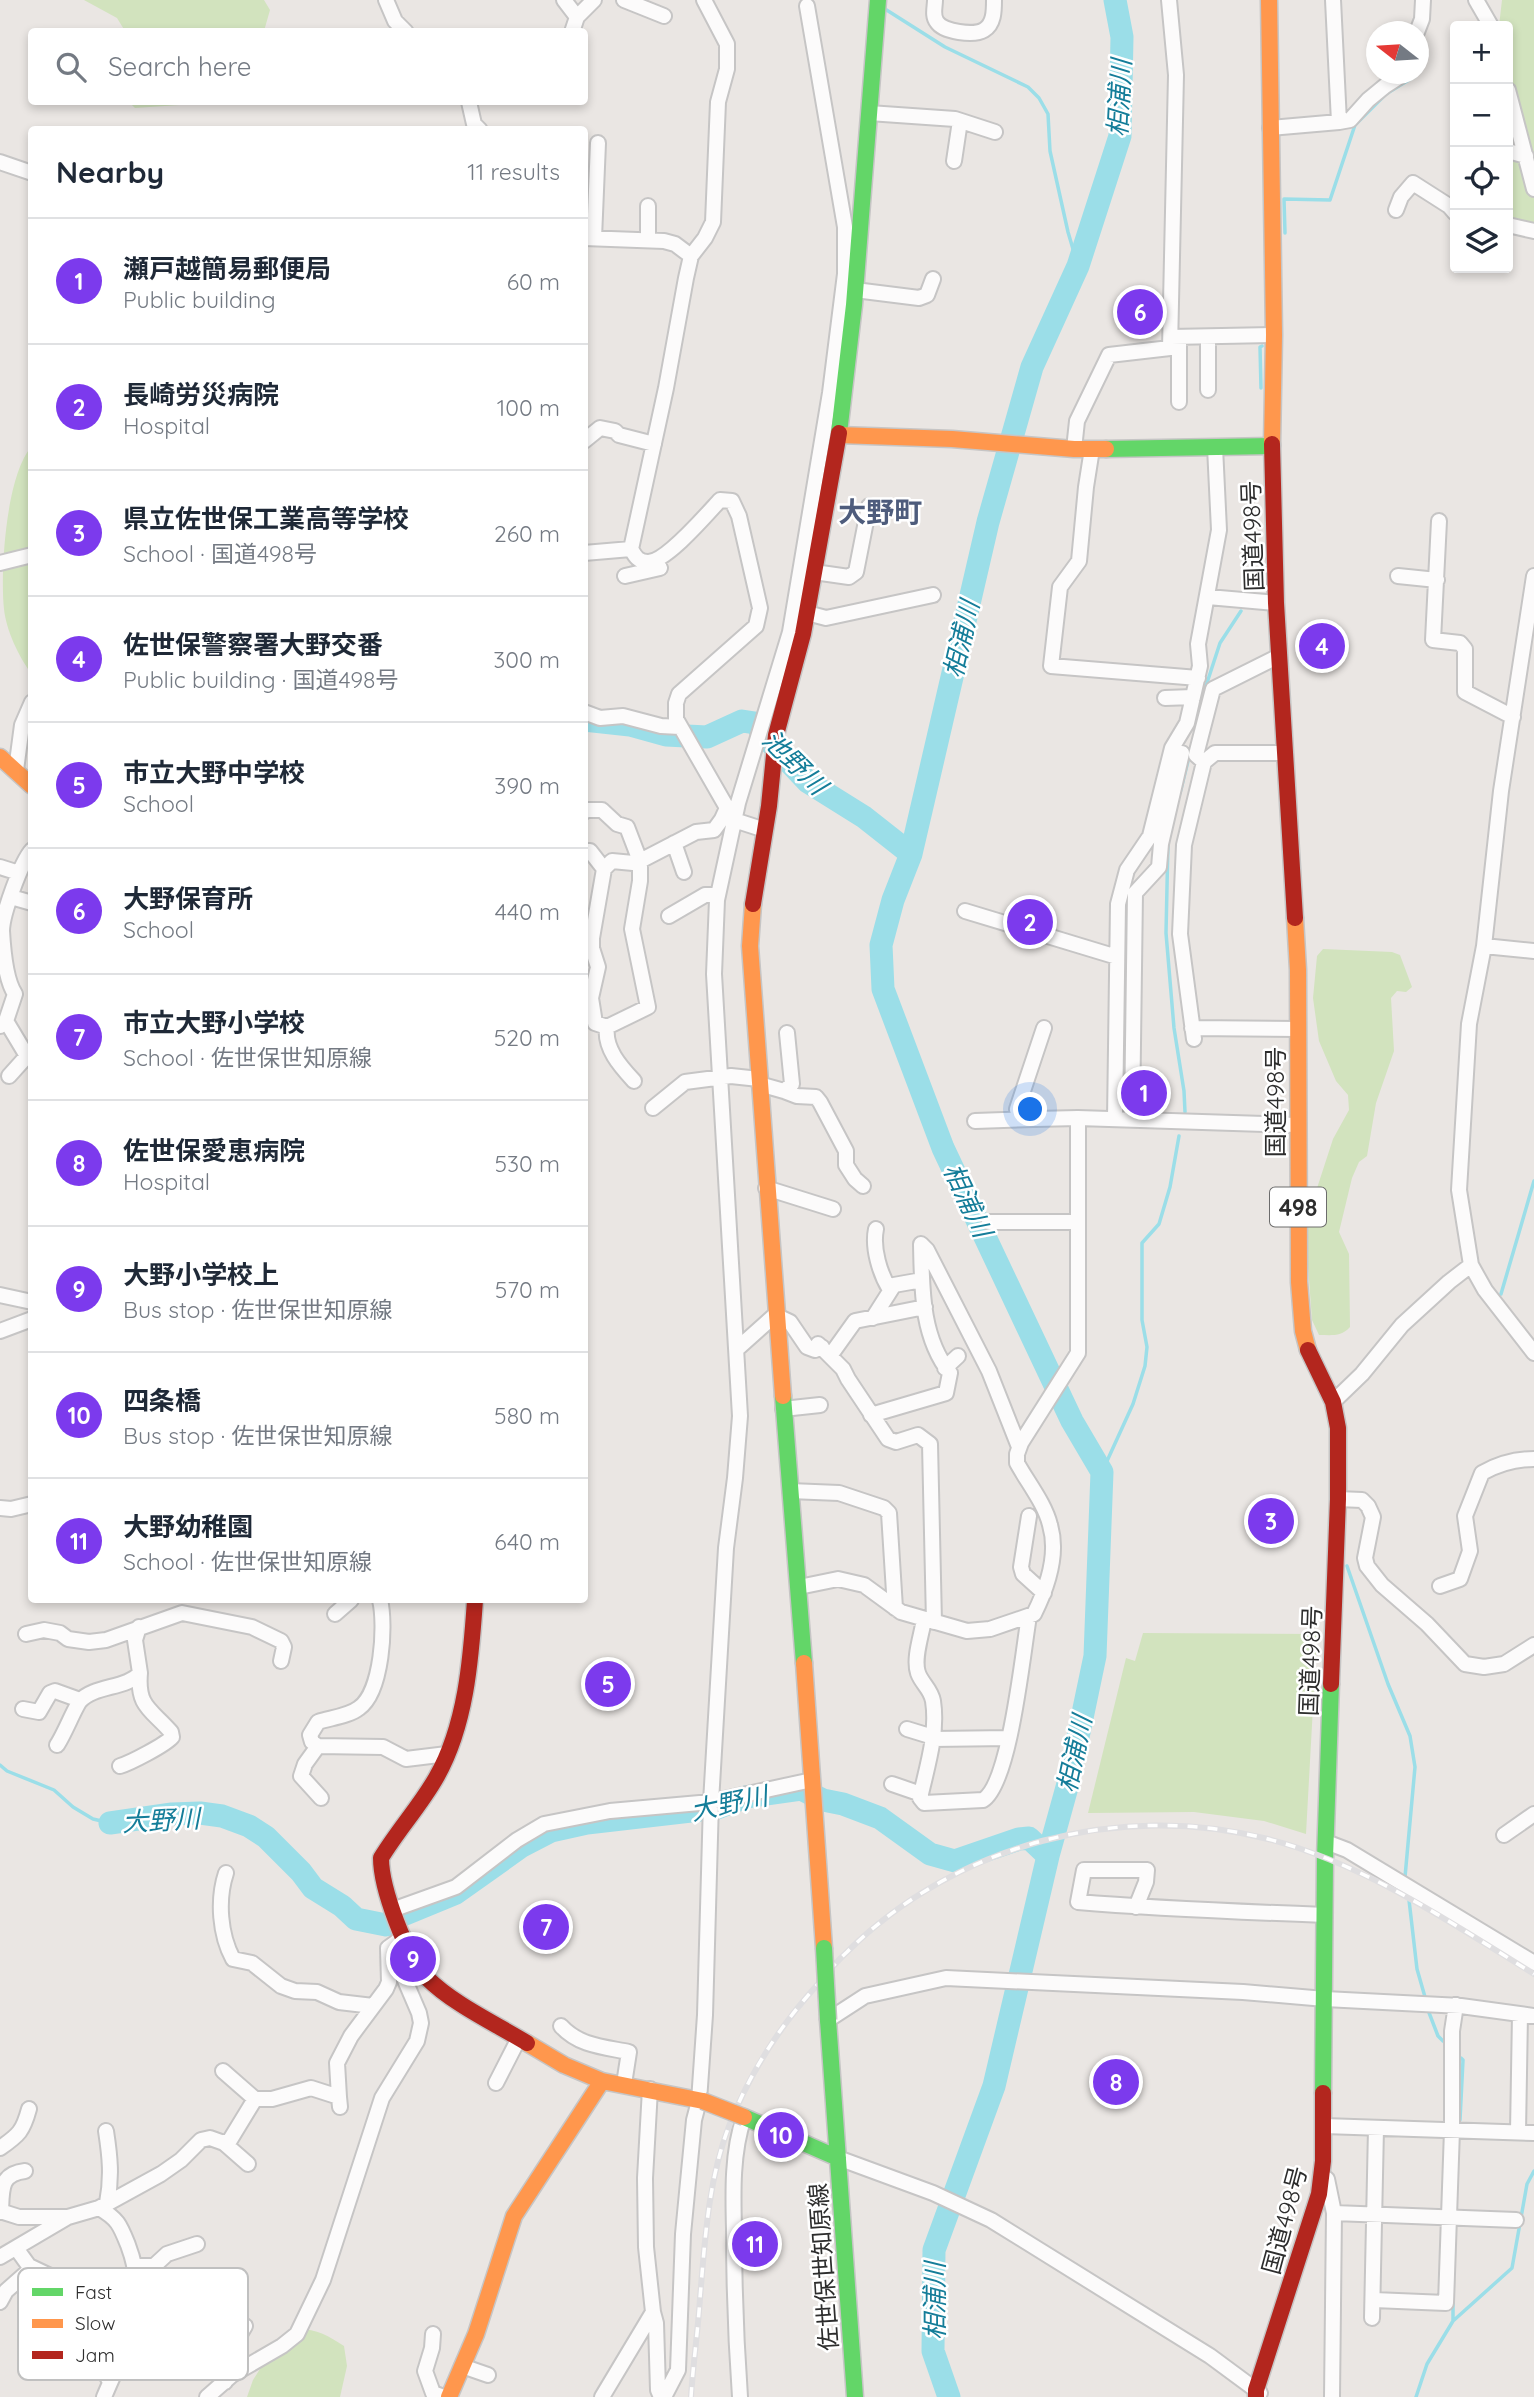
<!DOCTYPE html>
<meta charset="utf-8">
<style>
:root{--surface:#fff;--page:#f2f2f3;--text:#1f2937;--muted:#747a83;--line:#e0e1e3;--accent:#7c3aed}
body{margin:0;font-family:Quicksand,"Noto Sans JP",sans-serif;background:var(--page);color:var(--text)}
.controls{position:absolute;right:21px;top:21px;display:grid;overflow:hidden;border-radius:7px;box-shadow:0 4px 10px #0003}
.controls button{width:63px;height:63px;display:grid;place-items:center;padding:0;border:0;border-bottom:2px solid var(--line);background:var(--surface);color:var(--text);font:35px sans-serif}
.compass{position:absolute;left:1366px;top:21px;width:63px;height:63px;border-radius:50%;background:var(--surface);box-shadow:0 4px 10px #0003;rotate:287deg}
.you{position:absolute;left:1031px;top:1110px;width:24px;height:24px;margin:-18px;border:5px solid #fff;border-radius:50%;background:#1a73e8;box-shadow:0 0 0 10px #1a73e833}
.badge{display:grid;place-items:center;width:46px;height:46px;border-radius:50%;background:var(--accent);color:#fff;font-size:23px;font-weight:700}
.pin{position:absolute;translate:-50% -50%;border:4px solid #fff;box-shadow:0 2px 7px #0006}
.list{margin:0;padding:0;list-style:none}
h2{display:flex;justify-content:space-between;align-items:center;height:91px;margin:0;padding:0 28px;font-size:30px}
h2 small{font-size:23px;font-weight:400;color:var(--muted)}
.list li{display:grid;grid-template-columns:46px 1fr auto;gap:21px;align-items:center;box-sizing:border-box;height:126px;padding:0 28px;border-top:2px solid var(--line)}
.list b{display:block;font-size:26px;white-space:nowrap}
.list p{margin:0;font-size:23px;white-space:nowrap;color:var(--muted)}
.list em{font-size:23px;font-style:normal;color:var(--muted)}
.icon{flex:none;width:38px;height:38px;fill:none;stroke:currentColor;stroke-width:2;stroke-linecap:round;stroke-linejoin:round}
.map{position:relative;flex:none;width:1534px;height:2397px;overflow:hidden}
.search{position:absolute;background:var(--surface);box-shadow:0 4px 10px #0003;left:28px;top:28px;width:560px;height:77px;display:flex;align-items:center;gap:18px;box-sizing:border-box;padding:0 24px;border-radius:7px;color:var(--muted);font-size:26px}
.panel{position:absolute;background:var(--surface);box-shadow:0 4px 10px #0003;left:28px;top:126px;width:560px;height:1477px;border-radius:7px}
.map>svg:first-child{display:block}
</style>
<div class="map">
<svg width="1534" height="2397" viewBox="0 0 1534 2397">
<rect width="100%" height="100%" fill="#eae6e3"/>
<!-- green -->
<path fill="#d2e3be" d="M 84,0 L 264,0 L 270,10 L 264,31 L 125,31 L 117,18 Z
M 1502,0 L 1534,0 L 1534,229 L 1508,224 L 1508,26 L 1499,26 Z
M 129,102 L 202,102 L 194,104 L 135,108 Z
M 31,447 L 31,673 C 19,657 6,630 4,609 C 0,571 6,477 31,447 Z
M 1323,949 L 1392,952 L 1400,955 L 1412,987 L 1406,992 L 1397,991 L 1391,998 L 1394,1051 L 1376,1103 L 1367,1156 L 1359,1162 L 1352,1178 L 1339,1232 L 1349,1254 L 1350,1327 C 1341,1337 1332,1335 1319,1335 L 1312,1320 L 1305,1225 L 1333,1139 L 1349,1110 L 1348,1095 L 1336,1081 L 1319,1041 L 1313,998 L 1317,956 Z
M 1143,1633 L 1317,1634 L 1306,1834 L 1264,1821 L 1194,1812 L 1088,1813 L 1126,1658 L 1135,1661 Z
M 298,2329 C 317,2329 329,2336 344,2346 L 347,2366 L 340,2397 L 247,2397 L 253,2380 L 273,2348 Z"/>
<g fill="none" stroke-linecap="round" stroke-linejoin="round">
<!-- stream -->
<path stroke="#9bdee8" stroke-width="3.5" d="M 885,9 L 945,47 L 1028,87 L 1039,98 L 1048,114 L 1050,151 L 1068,232 L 1078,266
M 1285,233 L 1284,199 L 1330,200 L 1355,125 L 1386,94 L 1415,76
M 1261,388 L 1260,347 L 1262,346
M 1195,732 L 1204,692 L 1220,643 L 1241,611
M 1180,793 L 1190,753
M 1168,841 L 1166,933 L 1174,1028 L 1184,1091 L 1185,1112
M 1501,1294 L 1534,1181
M 1102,1472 L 1133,1404 L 1145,1366 L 1147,1347 L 1142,1320 L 1142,1243 L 1159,1224 L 1170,1187 L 1179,1136
M 1347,1566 L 1388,1684 L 1410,1736 L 1415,1767 L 1405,1877
M 0,1765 L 7,1771 L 54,1790 L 73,1807 L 93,1819 L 110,1823
M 1409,1900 L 1417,1969 L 1425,1997
M 1428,2010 L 1438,2036 L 1443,2041
M 1460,2120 L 1463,2060 L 1461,2058
M 1453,2321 L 1453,2299
M 1416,2397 L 1427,2364 L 1453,2321 L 1512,2268 L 1527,2184 L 1534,2171"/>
<!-- river -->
<path stroke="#9bdee8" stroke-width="23" d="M 584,720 L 630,725 L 666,735 L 707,737 L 742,721 L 755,723 L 771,743 L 808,782 L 864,817 L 911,854
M 110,1823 L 172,1814 L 200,1813 L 222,1816 L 249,1826 L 266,1837 L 301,1872 L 313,1888 L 342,1906 L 356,1919 L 386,1925
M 405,1914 L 456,1893 L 522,1846 L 551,1831 L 587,1823 L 717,1808 L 746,1797 L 801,1789 L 823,1800 L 843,1804 L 880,1818 L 930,1854 L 955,1861 L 1019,1839 L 1029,1838 L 1048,1856
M 949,2397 L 933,2351 L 934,2250 L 994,2086 L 1048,1856 L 1069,1780 L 1095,1656 L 1102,1472 L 1072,1421 L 943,1148 L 883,989 L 881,945 L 893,900 L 911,854 L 988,522 L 1032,367 L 1078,266 L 1120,136 L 1122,37 L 1115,0"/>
<!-- street casing -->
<g stroke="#c6c5c5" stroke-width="18">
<path id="street" d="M 386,0 L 395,21 L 406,32
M 564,0 L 577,17 L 594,0
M 624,0 L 664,16
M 704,0 L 727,44 L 727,69 L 718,102 L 713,222 L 705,238 L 691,256 L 686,278 L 666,388 L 631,549 C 635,556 638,562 648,562 C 666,562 707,514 720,500 L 732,501 L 739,516 L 760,608 L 756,626 L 679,694 L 676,703 L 676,719 L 734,820 L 765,830
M 935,0 C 935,7 932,16 937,22 C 943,32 974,36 984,30 C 994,24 994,11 994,0
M 1476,0 L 1491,26
M 572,32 L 577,17
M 1417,32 L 1422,19 L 1423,0
M 1508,90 L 1534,189
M 469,102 L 474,124 L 480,130
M 869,113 L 955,119 L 995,132
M 1339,122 L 1350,120 L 1368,100 L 1385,86 L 1399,77 L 1401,74
M 1270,128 L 1339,122 L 1333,0
M 1508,151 L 1526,156
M 954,161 L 960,121
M 0,162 L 32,173
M 1396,210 L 1401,197 L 1413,183 L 1449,206 L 1455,213
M 1508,225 L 1534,231
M 584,238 L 664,241 L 675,244 L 691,256
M 594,238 L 598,143
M 648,240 L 648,206
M 855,290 L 919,298 L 927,295 L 933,279
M 1171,337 L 1274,335
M 1179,337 L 1179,402
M 1208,390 L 1208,337
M 584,441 L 600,428 L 615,431 L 619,435 L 654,444
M 1074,449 L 1077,421 L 1109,355 L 1170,348 L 1176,75 L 1169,0
M 1092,449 L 1086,487 L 1079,561 L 1060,587 L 1051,666 L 1198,678
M 1439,521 L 1433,640 L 1460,643 L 1465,649 L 1465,692 L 1513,717
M 584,553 L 631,549
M 0,563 L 32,555
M 814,572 L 849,577 L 856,572 L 869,506
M 625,576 L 660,568
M 1398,576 L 1437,580
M 1534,576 L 1501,791 L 1484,946 L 1469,1024 L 1459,1190 L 1471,1265 L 1485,1290 L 1534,1353
M 1208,597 L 1276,603
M 807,613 L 826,618 L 933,595
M 1165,698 L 1193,697
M 584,712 L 600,718 L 623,716 L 661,726 L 680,727
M 1204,762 L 1196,755 L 1213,689 L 1279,656
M 16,770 L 22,725 L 32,702
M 584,812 L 585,810 L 602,810 L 617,824 L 627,827 L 640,861 L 633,863 L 612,861 L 604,869 L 592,938 L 592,948 L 598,967 L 591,998 L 595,1023 L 607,1027 L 648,1007 L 632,929 L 640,881 L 640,861 L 696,832 L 714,830 L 722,819 L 727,808
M 674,843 L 684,872
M 584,851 L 590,851 L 604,869
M 0,867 L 19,873
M 11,897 L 32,903
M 965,911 L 1117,957
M 669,916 L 705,895 L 718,895
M 1484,946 L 1534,951
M 6,1021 L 27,1056 L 9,1076
M 0,1026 L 6,1021 L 15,994 C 5,979 3,948 2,931 C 2,915 21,862 32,850
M 607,1027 C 604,1048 620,1066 634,1081
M 1044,1028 L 1017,1109 L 1035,1119 L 1078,1118 L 1297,1125
M 1192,1028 L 1298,1029
M 1194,1039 L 1180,934 L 1184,845 L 1204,762 L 1215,753 L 1284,753
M 759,1084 L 784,1091 L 792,1084 L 787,1033
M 784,1091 L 797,1096 L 816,1097 L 820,1102 L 846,1151 L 846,1165 L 855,1179 L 863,1186
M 653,1108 L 685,1082 L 731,1076 L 759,1079
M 1115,1119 L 1118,904 L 1127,870 L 1150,836 L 1172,748 L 1187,723 L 1200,666 L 1198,644 L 1219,530 L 1215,447
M 1132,1119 L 1135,893 L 1159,867 L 1161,844 L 1182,753
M 975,1121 L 1033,1119
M 766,1188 L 833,1209
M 989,1222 L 1078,1222
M 876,1229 C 872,1248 880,1274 890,1290
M 0,1295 L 32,1302
M 873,1318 L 894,1285 L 922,1280
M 0,1331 L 32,1319
M 818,1344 L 843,1369 L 848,1379 L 888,1439 L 896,1442 L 918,1435 L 930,1444 L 934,1622
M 737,1349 L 775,1315 L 790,1322 L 807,1347 L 815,1350 L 822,1347
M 830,1356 L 855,1321 L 925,1307
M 945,1368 L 958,1356
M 1333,1402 L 1362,1374 L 1402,1325 L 1449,1282 L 1471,1265
M 783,1409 L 820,1405
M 871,1415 L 946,1393 L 950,1373 C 921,1337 922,1288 921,1244 L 927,1250 L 989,1371 L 1019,1447
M 790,1491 L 839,1493 L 884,1508 L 889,1513 L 895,1608
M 1338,1499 L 1362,1500 L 1368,1506 L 1373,1517 L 1365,1558 L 1367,1566 L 1382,1585 L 1427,1624 L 1465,1664 L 1484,1667 L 1504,1664 L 1534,1645
M 0,1508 L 11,1509 L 32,1504
M 1029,1516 L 1021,1567 L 1023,1574 L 1044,1593
M 1440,1586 L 1460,1579 L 1470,1551 L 1465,1516 L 1482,1473 C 1498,1464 1516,1459 1534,1459
M 799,1587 L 838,1579 L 864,1585 L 901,1612 L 967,1631 L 990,1629 L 1034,1614 C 1047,1588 1059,1555 1050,1525 C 1045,1504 1028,1483 1017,1463 L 1017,1454 L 1021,1443 L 1078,1353 L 1078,1118
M 380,1600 C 386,1625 382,1692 359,1708 C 349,1716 330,1718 318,1722 L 310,1735 L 312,1742 L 318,1746 L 383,1747 L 406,1759 L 447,1754
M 335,1614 L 351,1600
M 924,1619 C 922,1634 913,1658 918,1673 C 922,1684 931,1689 933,1701 C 938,1733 927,1767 920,1798 L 924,1803 L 983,1800 C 1010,1784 1023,1651 1029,1616
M 26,1634 L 44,1630 L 60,1633 L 68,1639 L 89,1642 L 106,1640 L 182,1613 L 252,1627 L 281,1641 L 284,1647 L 281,1661
M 23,1709 L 39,1712 L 50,1693 L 55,1691 L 80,1700
M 907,1729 L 933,1737
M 933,1739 L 1009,1738
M 57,1745 C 64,1735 75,1707 80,1701 C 94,1685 127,1689 140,1673 L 135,1640 L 139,1627
M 318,1746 L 305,1764 L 301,1776 L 321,1798
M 120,1766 C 130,1763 165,1745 172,1737 L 171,1732 C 151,1709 137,1707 140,1673
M 892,1784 L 921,1794
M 1504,1835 L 1534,1814
M 1326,1842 L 1347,1850 L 1534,1963
M 226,1873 C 217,1900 220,1935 233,1959 L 252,1963 L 281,1986 L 295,1991 L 317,1992 L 339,2002 L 373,2006
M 1136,1907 L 1146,1882 L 1147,1870 L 1084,1870 L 1078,1902 C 1161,1909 1243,1912 1325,1915
M 392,1910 L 456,1887 L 517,1840 L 544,1824 L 610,1811 L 711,1802 L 812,1780
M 828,2020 L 865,1996 L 946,1978 L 1243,1992 L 1325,1999 L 1461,2006 L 1534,2016
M 561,2026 C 579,2046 604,2047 629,2052 L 624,2084
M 223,2071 L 255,2099
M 496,2083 L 519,2038
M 339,2097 L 337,2063 L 351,2036 L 386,1989 L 389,1982 L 388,1948 L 395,1943
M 1324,2126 L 1534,2133
M 106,2131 C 110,2157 112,2177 107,2203
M 1518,2132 L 1520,2014
M 224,2143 L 248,2164
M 0,2148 C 19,2135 23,2131 29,2109
M 838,2158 L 933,2193 L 991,2220 L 1210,2356 L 1260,2393
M 1327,2179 L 1334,2213 L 1332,2397
M 99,2208 L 161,2174 L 181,2160 L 201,2140 L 210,2138 L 224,2143 L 230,2140 L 255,2099 L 272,2099 L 311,2088 L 339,2097 L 340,2107
M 0,2211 L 19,2217 L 66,2217
M 1,2212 C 2,2189 0,2174 25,2171
M 1334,2213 L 1516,2220
M 16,2248 L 29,2266 L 67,2284 L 96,2302
M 0,2257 L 68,2217 L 99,2208 C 118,2219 120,2225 128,2245 C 151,2306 127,2342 104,2397
M 134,2266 L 154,2266 L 167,2254 L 197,2244
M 1374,2300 L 1446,2303 L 1452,2130 L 1452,2031 L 1456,2005
M 0,2302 L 6,2291 L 32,2268
M 653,2312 L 656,2323 L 658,2390 L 661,2397
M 1372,2318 L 1376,2128
M 40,2329 L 57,2311 L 74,2287
M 433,2334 L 432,2348 L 425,2371 L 433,2393 L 444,2397
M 81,2341 L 98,2360 L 110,2382
M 122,2354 L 146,2368
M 462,2366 L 488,2375
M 225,2382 L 222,2365 L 245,2326
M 207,2397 L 232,2375 L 282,2346 L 297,2334 L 323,2280 L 382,2098 L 417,2041 L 421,2023 L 419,2013 L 401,1971 L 395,1943 L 403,1936
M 602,2397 L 653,2312 L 646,2247 L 645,2178 L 650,2089
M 664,2397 L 678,2370 L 683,2234 L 694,2120 L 699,2101 L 705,2015 L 711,1802 L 726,1548 L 735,1478 L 740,1416 L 714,974 L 717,900 L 738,803 L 790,632 L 830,393 L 845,274 L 845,227 L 807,6
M 740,2397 C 736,2341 734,2286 734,2229 C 733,2192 732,2152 744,2117"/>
</g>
<!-- fast casing -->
<g stroke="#c6c5c5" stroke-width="19">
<path id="fast" d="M 839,433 L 854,305 L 878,0
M 1106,449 L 1272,446
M 783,1396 L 804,1663
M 828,2020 L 855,2397
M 1323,2093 L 1325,1858 L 1331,1684
M 744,2117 L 838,2158"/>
</g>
<!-- slow casing -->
<g stroke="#c6c5c5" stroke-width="19">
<path id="slow" d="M 1269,0 L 1274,335 L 1272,444
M 839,435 L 952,439 L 1074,449 L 1106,449
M 0,757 L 32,786
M 753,904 L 750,946 L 783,1396
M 1295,918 L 1298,970 L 1299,1282 L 1303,1331 L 1308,1350
M 804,1663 L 824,1948
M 527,2043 L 564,2065 L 602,2081 L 703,2101
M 449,2397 L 476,2334 L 514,2216 L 602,2081"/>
</g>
<!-- jam casing -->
<g stroke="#c6c5c5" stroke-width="19">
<path id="jam" d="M 1272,444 L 1276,603 L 1295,918
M 753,904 L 769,806 L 776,735 L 803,634 L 839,433
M 1308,1350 L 1333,1402 L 1338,1428 L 1338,1499 L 1331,1684
M 475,1600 C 471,1659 466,1726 436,1778 C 420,1806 398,1830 381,1858 C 381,1888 406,1956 427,1978 C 453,2004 496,2024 527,2043
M 1256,2397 L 1256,2390 L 1319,2194 L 1323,2161 L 1323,2093"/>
</g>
<!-- street -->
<use href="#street" stroke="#fcfbfb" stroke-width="14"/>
<!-- fast -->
<use href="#fast" stroke="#63d668" stroke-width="16"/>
<!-- slow -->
<use href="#slow" stroke="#ff974d" stroke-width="16"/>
<!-- jam -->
<use href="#jam" stroke="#b3261e" stroke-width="16"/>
<!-- rail casing -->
<g stroke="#dfdee0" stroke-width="6">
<path id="rail" d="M 691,2397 C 693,2364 698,2331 700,2298 C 705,2240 708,2181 729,2126 C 750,2072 779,2027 818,1984 C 827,1973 836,1962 847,1952 C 956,1844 1120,1801 1268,1839 C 1365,1864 1450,1922 1534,1974"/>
</g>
<!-- rail -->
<use href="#rail" stroke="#fff" stroke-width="3.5" stroke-dasharray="10" stroke-linecap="butt"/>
<!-- fast-bridge casing -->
<g stroke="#c6c5c5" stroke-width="19" stroke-linecap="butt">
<path id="fast-bridge" d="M 824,1948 L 828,2020"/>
</g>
<!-- slow-bridge casing -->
<g stroke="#c6c5c5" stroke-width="19" stroke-linecap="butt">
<path id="slow-bridge" d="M 703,2101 L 744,2117"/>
</g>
<!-- fast-bridge -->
<use href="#fast-bridge" stroke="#63d668" stroke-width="16"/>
<!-- slow-bridge -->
<use href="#slow-bridge" stroke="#ff974d" stroke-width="16"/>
</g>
<g text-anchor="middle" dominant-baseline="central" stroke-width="5" stroke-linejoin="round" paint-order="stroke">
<!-- shield labels -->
<rect fill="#fff" stroke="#6c6c6c" stroke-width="2" x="1270" y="1187.5" width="56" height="39" rx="5"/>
<g font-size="23" font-weight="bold" fill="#2d2d2d">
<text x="1298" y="1207">498</text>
</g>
<!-- street labels -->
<g font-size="24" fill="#2d2d2d" stroke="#fff">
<text transform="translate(1252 536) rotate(-92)">国道498号</text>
<text transform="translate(1275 1102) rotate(-90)">国道498号</text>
<text transform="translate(1310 1661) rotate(-88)">国道498号</text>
<text transform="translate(1284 2220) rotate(-75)">国道498号</text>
<text transform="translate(823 2267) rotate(-94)">佐世保世知原線</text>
</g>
<!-- water labels -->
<g font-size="26" font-style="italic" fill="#147d99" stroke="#fff">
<text transform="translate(1119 98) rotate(-87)">相浦川</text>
<text transform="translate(961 639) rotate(-77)">相浦川</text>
<text transform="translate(795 762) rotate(45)">池野川</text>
<text transform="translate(968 1200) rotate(65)">相浦川</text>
<text transform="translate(1074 1754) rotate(-78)">相浦川</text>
<text transform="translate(729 1803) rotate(-12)">大野川</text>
<text transform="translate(161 1820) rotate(-3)">大野川</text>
<text transform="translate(934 2301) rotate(-90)">相浦川</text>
</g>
<!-- quarter labels -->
<g font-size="28" font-weight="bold" fill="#4e5c7c" stroke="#fff">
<text x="880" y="511">大野町</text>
</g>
</g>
<!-- legend -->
<rect x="18" y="2268" width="230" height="112" rx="10" fill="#fff" stroke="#c0c0c0" stroke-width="2"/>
<rect x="32" y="2288" width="31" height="8" fill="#63d668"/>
<rect x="32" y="2319" width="31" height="9" fill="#ff974d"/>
<rect x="32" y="2351" width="31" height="8" fill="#b3261e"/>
<g font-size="19" fill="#2d2d2d">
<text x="75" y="2299">Fast</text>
<text x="75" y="2330">Slow</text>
<text x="75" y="2362">Jam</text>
</g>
</svg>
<div class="controls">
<button>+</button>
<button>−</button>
<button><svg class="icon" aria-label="locate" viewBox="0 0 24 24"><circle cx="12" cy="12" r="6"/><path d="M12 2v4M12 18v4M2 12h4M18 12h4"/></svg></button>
<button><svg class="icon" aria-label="layers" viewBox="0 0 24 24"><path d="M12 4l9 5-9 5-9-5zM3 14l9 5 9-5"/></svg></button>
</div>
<svg class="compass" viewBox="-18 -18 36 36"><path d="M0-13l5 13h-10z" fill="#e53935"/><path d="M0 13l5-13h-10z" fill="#747a83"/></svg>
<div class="you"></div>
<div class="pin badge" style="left:1144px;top:1093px">1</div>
<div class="pin badge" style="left:1030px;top:922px">2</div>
<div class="pin badge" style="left:1271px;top:1521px">3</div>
<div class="pin badge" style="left:1322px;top:646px">4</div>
<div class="pin badge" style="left:608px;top:1684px">5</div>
<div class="pin badge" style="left:1140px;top:312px">6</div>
<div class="pin badge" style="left:546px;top:1927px">7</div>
<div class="pin badge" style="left:1116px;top:2082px">8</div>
<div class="pin badge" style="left:413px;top:1959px">9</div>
<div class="pin badge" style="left:781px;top:2135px">10</div>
<div class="pin badge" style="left:755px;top:2244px">11</div>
<div class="search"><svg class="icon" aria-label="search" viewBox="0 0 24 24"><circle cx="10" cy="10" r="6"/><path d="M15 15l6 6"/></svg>Search here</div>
<section class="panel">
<h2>Nearby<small>11 results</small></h2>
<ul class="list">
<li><span class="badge">1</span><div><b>瀬戸越簡易郵便局</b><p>Public building</p></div><em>60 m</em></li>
<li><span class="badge">2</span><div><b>長崎労災病院</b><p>Hospital</p></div><em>100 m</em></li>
<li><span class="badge">3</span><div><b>県立佐世保工業高等学校</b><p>School · 国道498号</p></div><em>260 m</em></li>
<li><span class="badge">4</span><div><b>佐世保警察署大野交番</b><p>Public building · 国道498号</p></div><em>300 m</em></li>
<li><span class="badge">5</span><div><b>市立大野中学校</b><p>School</p></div><em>390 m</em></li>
<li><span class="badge">6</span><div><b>大野保育所</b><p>School</p></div><em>440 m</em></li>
<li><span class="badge">7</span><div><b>市立大野小学校</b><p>School · 佐世保世知原線</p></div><em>520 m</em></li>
<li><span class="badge">8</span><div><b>佐世保愛恵病院</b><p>Hospital</p></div><em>530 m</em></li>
<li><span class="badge">9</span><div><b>大野小学校上</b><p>Bus stop · 佐世保世知原線</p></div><em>570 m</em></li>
<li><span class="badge">10</span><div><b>四条橋</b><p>Bus stop · 佐世保世知原線</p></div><em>580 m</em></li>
<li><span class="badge">11</span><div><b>大野幼稚園</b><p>School · 佐世保世知原線</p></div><em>640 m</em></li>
</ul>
</section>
</div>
